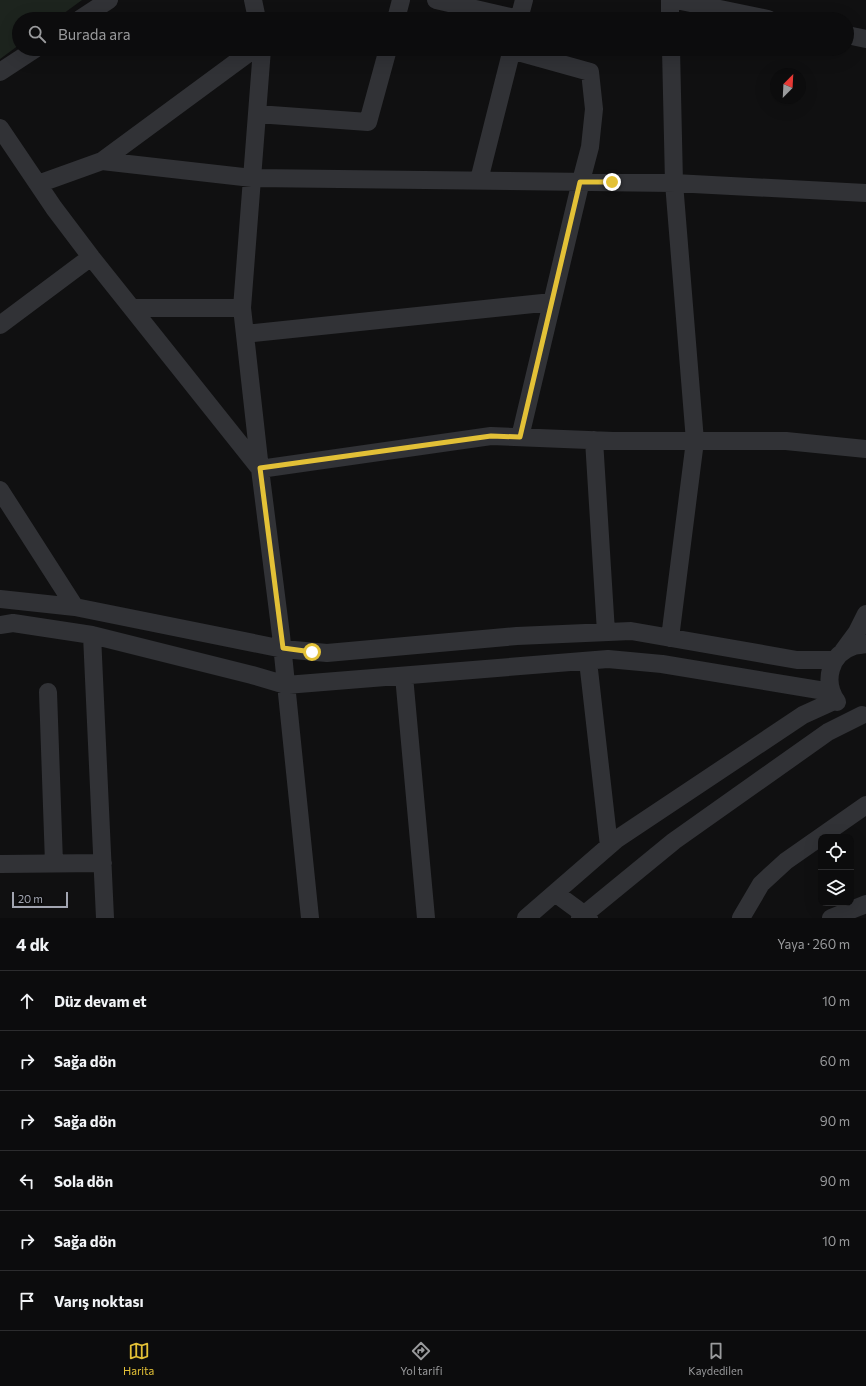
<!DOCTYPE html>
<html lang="tr">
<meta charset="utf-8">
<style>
:root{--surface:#0c0c0d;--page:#1a1a1b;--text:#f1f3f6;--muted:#9a9b9d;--line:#2c2c2e;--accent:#e3c137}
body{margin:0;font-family:Commissioner,sans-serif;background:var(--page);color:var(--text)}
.controls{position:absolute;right:12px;bottom:12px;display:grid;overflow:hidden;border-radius:8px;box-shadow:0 4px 16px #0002}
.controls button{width:36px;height:36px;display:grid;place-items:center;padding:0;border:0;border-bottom:1px solid var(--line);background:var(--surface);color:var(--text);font:20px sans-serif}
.compass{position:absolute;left:770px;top:68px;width:36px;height:36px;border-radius:50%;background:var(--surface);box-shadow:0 4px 16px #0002;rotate:24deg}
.scale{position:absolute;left:12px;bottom:10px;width:56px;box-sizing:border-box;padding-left:4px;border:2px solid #a2a5b1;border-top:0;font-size:11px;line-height:14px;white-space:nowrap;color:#a2a5b1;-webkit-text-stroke:3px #0b0b0c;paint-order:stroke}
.stop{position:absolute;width:12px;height:12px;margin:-9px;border:3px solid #e3c137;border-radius:50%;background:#fff}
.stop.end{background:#e3c137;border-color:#fff;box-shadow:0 1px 4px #0008}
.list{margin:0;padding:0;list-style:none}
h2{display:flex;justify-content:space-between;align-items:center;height:52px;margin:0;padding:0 16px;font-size:17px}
h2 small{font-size:13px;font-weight:400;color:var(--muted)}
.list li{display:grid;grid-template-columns:26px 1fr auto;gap:12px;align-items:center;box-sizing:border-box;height:60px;padding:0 16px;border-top:1px solid var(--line)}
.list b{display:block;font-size:15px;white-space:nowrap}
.list em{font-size:13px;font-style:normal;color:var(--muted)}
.icon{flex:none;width:22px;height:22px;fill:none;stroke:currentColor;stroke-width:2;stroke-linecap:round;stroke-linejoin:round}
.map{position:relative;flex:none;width:866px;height:918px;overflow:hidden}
.search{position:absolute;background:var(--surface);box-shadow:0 4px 16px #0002;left:12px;right:12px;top:12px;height:44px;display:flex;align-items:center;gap:10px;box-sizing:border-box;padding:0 14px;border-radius:22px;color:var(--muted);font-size:15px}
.sheet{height:412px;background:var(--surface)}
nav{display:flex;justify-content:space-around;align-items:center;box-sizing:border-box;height:56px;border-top:1px solid var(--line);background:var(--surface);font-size:11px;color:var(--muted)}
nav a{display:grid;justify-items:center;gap:2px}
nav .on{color:var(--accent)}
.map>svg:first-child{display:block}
</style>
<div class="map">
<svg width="866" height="918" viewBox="0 0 866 918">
<rect width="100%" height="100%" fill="#101011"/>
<!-- green -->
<path fill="#1d241e" d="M 0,0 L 82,0 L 56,19 L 19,19 L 19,45 L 0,59 Z"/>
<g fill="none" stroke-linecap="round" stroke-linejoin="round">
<!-- minor -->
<path stroke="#313236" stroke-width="18" d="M 253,0 L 257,19
M 436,0 L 519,19
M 670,0 L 670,19
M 676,0 L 768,19
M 80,19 L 109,0
M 396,19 L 401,0
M 519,19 L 524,0
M 847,35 L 866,39
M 262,49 L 242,308 L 260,469 L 281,635 L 310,918
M 511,50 L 590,72 L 594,109 L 590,147 L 581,181 L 520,437
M 0,72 L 35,49
M 257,114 L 368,122 L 388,49
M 0,128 L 54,208 L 91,257 L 260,469 L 491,436 L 613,441 L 786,441 L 866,449
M 102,161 L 254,49
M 479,180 L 512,49
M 38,184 L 102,161 L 252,178 L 674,183 L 866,193
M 132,308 L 242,308
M 0,325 L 91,257
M 245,334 L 552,302
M 594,440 L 606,632
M 0,490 L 75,607
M 0,599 L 75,607 L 283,649 L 327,653 L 517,636 L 631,631 L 797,660 L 835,660
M 0,625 L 13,623 L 92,635 L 252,675 L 286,685 L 608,659 L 662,664 L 831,692
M 92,635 L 105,918
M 670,638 L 695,441 L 674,183 L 671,49
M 843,651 L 857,632 L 866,614
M 588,661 L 609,846
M 404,676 L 426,918
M 48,692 L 54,863
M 837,702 C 823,682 829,654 854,646 C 857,645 862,645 866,644
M 0,864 L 103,863
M 555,893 L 589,918
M 526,918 L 617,839 L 803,715 L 836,700
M 580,918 L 674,841 L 828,732 L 862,715
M 741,918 L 761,884 L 786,861 L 866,805
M 831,918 L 866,904"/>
</g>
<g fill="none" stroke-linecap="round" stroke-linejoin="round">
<!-- route -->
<path stroke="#e3c137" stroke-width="5" d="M 312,652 L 283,648 L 260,468 L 491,436 L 520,437 L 580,182 L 612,182"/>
</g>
</svg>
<div class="controls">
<button><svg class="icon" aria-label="locate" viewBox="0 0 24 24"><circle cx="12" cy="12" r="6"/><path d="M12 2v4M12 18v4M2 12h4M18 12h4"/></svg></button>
<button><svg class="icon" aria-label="layers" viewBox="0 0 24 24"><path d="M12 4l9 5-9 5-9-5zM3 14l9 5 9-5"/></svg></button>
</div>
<svg class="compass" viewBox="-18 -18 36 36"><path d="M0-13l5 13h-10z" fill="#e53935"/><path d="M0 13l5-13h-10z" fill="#9a9b9d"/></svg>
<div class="scale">20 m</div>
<div class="stop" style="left:312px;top:652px"></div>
<div class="stop end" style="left:612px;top:182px"></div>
<div class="search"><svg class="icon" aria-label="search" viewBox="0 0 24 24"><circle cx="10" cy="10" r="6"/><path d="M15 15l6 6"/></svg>Burada ara</div>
</div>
<section class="sheet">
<h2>4 dk<small>Yaya · 260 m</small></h2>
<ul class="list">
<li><svg class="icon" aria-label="ahead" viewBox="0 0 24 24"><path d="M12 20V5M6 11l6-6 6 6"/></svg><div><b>Düz devam et</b></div><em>10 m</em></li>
<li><svg class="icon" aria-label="right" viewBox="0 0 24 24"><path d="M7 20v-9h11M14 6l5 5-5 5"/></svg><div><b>Sağa dön</b></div><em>60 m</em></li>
<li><svg class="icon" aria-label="right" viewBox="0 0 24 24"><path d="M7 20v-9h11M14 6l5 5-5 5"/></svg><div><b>Sağa dön</b></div><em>90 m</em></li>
<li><svg class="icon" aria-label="left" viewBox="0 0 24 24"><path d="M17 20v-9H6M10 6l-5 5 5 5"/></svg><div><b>Sola dön</b></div><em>90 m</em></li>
<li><svg class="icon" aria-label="right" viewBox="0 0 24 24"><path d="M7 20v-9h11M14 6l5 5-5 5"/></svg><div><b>Sağa dön</b></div><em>10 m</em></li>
<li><svg class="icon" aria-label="arrive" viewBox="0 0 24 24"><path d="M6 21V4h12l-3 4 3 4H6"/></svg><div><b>Varış noktası</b></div></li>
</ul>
</section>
<nav>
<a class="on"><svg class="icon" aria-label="map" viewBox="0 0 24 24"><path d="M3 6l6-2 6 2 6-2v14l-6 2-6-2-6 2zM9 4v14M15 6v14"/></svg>Harita</a>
<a><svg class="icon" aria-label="directions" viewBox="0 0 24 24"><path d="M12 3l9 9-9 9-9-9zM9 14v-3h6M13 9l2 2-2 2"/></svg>Yol tarifi</a>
<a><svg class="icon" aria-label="saved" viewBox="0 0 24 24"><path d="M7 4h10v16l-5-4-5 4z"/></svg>Kaydedilen</a>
</nav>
